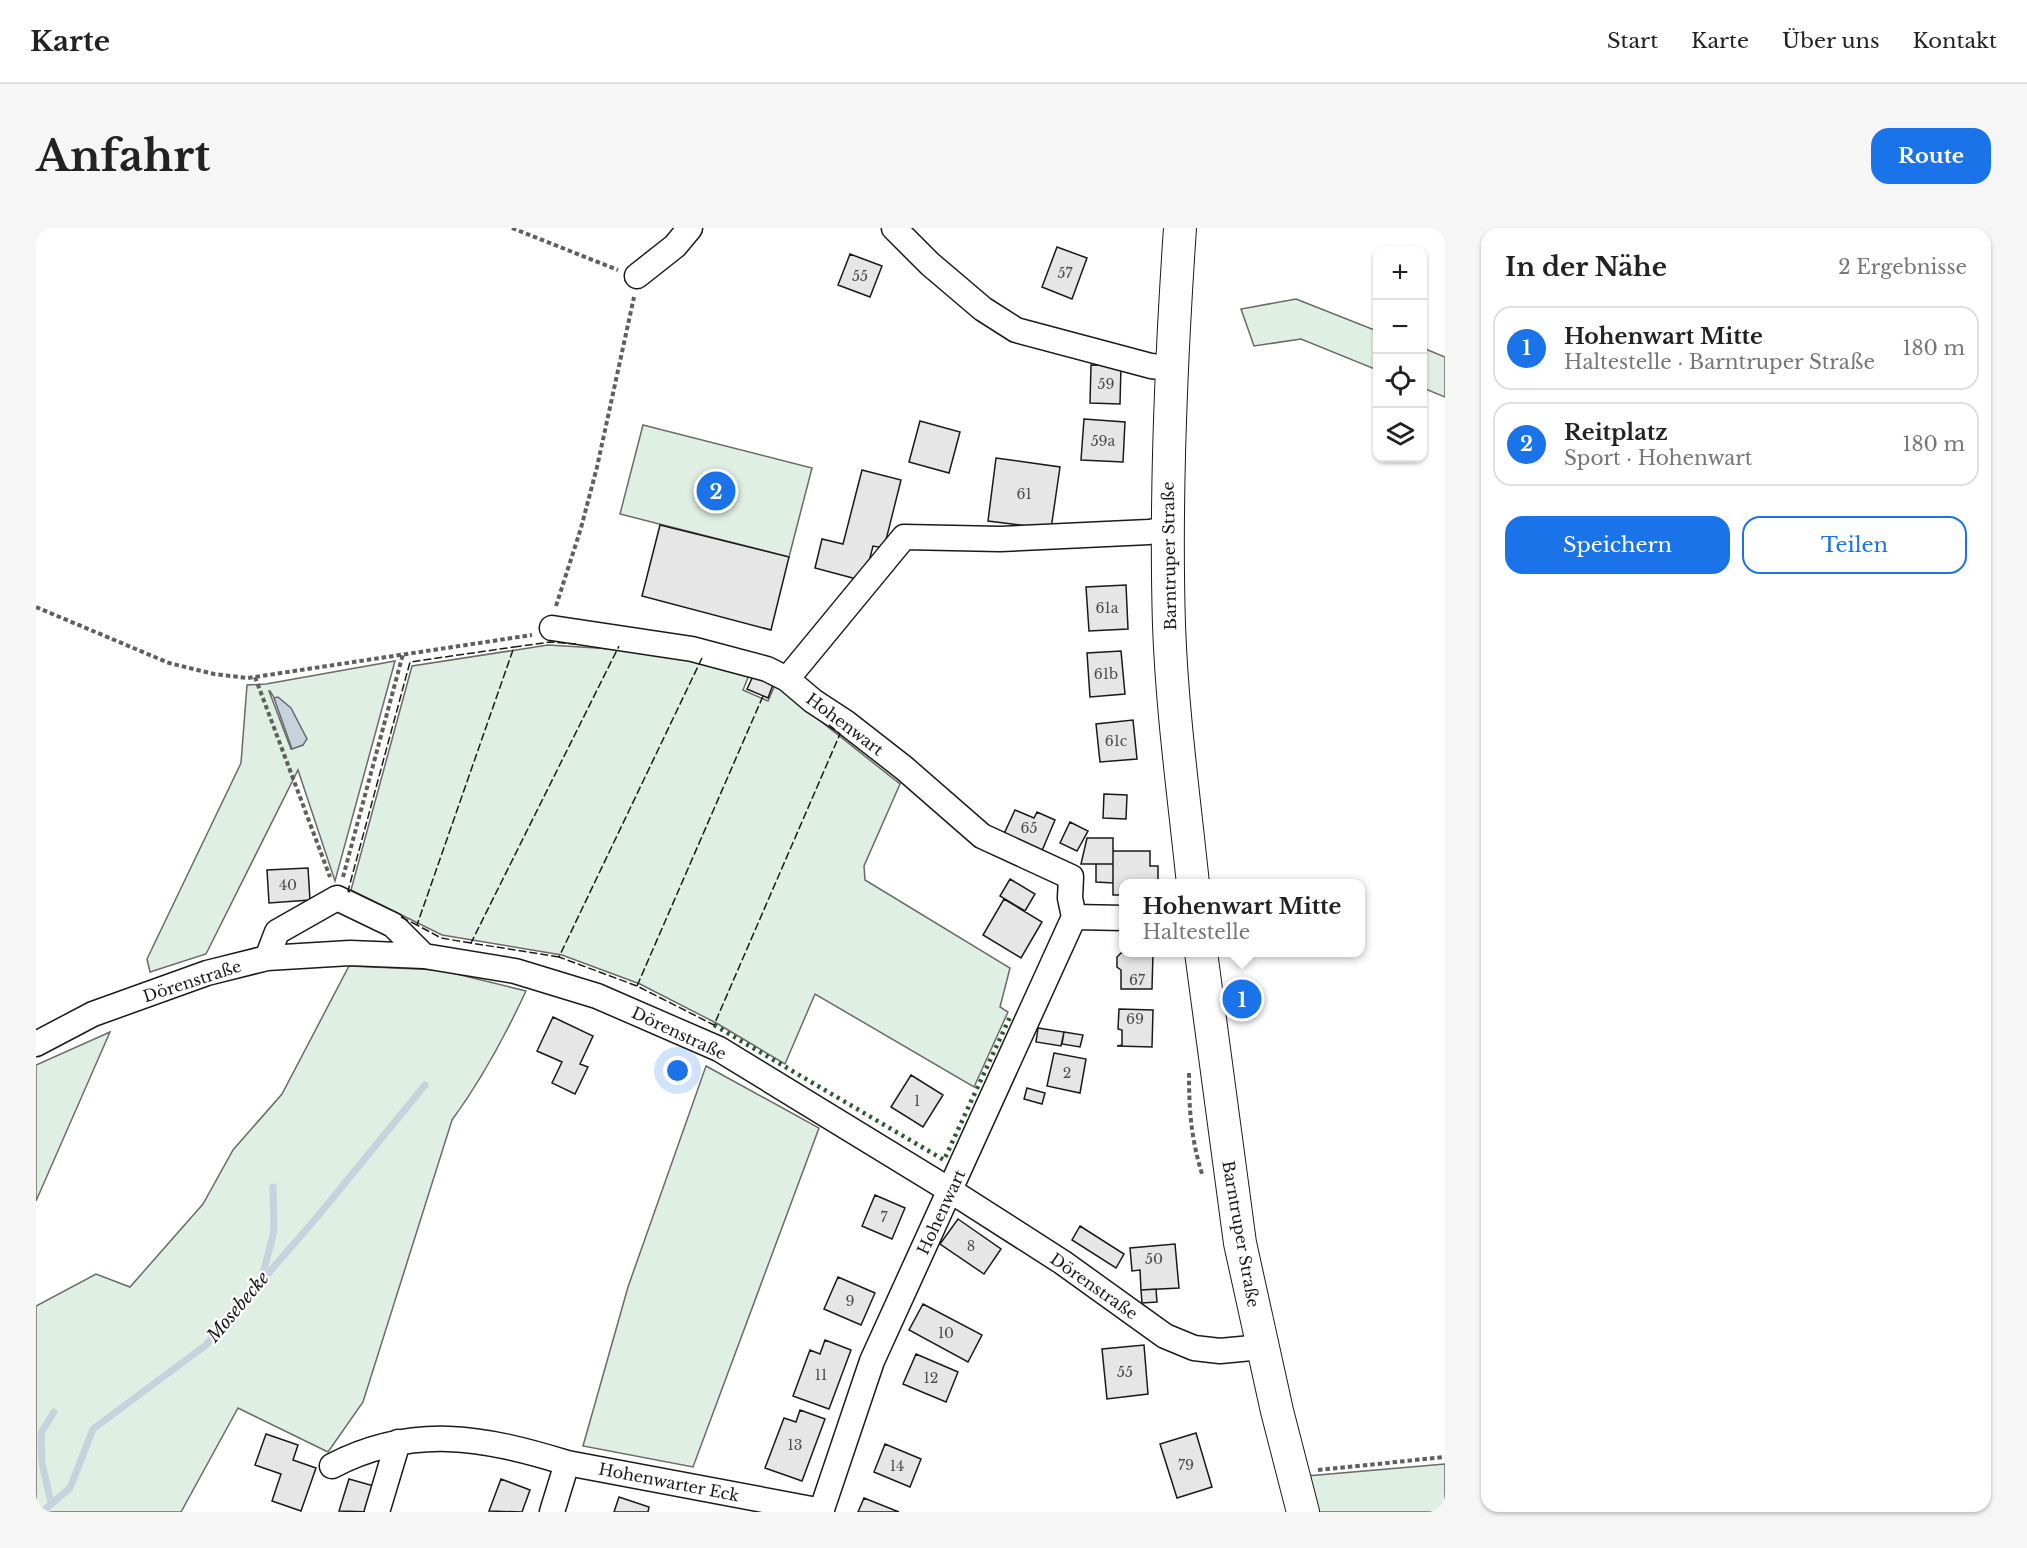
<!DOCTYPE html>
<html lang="de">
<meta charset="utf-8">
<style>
:root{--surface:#fff;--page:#f6f6f6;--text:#222;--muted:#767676;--line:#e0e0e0;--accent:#1a73e8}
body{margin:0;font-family:"Libre Baskerville",serif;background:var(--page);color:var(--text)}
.controls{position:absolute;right:18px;top:18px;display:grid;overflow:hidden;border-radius:12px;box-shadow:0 2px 4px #0004}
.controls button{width:54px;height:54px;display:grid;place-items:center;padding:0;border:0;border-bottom:2px solid var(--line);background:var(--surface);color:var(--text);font:30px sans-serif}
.you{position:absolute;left:642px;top:843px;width:21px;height:21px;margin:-15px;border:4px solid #fff;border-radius:50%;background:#1a73e8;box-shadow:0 0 0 9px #1a73e833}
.badge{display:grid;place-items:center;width:39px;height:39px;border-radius:50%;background:var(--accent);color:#fff;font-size:20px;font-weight:700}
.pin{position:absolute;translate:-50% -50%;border:3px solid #fff;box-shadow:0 2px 6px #0006}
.popup{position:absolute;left:1083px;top:651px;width:246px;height:78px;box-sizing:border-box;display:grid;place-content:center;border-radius:12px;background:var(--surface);filter:drop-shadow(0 2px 4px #0005);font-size:20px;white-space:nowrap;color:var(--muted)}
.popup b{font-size:22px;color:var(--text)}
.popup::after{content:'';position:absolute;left:50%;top:100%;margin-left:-12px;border:12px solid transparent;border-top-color:var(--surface)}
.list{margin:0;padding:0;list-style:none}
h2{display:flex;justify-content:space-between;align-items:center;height:78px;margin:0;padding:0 24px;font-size:26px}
h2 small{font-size:20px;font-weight:400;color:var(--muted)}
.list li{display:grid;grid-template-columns:39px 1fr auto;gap:18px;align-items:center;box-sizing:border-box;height:84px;margin:0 12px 12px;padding:0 12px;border:2px solid var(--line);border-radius:18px}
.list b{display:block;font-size:22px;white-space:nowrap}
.list p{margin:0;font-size:20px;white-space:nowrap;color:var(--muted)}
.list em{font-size:20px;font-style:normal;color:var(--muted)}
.actions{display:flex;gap:12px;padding:18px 24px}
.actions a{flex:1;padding:14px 0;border:2px solid var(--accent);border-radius:18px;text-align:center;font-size:21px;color:var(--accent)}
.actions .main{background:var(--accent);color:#fff}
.icon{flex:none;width:33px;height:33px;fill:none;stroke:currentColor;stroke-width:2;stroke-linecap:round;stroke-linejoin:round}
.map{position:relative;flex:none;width:1409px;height:1284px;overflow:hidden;border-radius:18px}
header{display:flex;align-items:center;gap:36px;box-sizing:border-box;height:84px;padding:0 30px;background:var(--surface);border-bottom:2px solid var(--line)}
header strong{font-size:28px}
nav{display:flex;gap:33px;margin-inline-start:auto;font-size:21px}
.intro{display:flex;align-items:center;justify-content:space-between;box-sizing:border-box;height:144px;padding:0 36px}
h1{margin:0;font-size:42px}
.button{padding:15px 27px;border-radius:18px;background:var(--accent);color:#fff;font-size:21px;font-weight:700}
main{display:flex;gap:36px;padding:0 36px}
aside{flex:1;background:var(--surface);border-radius:18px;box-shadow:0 2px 4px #0004}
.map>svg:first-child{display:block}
</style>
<header>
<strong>Karte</strong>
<nav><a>Start</a><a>Karte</a><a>Über uns</a><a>Kontakt</a></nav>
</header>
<div class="intro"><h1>Anfahrt</h1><a class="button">Route</a></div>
<main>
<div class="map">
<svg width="1409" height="1284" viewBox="0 0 1409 1284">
<rect width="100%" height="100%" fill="#fff"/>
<!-- green -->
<path fill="#e0efe3" stroke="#6a6a6a" stroke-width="1.5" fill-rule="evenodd" d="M 1260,71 L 1341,103 L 1341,142 L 1265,111 L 1218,118 L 1205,81 Z
M 1387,120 L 1409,129 L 1409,169 L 1387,160 Z
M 607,197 L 776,240 L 753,329 L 584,286 Z
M 512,417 L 577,421 L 663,432 L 713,447 L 707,462 L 732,473 L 739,457 L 864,556 L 828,638 L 829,652 L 974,740 L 964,779 L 972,784 L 938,859 L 779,766 L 749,836 L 682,796 L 604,756 L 526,727 L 406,707 L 315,662 L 376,438 Z
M 359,433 L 299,653 L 262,542 L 170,726 L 114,744 L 111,731 L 205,535 L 211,457 L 230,456 ZM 233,463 L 234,463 L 267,517 L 255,521 Z
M 313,738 L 404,742 L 490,763 C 469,808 446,851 416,892 L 327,1174 L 292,1224 L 202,1180 L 145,1284 L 0,1284 L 0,1078 L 60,1046 L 94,1059 L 167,976 L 197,922 L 246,866 Z
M 74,804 L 0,973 L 0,837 Z
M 670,838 L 783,900 L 657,1239 L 547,1218 L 592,1059 Z
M 1409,1236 L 1409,1284 L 1283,1284 L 1271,1248 Z"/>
<!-- water -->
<path fill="#c6d2dc" stroke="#6a6a6a" stroke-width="1.5" d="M 242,469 L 255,480 L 271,511 L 267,517 L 256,521 L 238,470 Z"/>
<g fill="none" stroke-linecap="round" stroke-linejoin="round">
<!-- stream -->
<path stroke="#c6d2dc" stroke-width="7" d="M 226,1050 L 238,1003 L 237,959
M 15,1275 L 6,1235 L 5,1205 L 18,1184
M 6,1284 L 34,1260 L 57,1201 L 170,1117 L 282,988 L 389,857"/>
</g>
<!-- building -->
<path fill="#e6e6e6" stroke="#1a1a1a" stroke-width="1.5" d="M 1021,19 L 1051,30 L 1036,71 L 1006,59 Z
M 814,26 L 846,38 L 834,69 L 802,57 Z
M 1055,137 L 1085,138 L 1084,176 L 1054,175 Z
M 1048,191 L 1089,194 L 1087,234 L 1045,232 Z
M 884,193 L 924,204 L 913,245 L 873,234 Z
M 960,230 L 1024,239 L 1015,301 L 952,293 Z
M 826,242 L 865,252 L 848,320 L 837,318 L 828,353 L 779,340 L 786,311 L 807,316 Z
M 624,297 L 753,329 L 735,402 L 606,368 Z
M 1090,357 L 1092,401 L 1053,403 L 1050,359 Z
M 1085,423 L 1089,466 L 1054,469 L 1051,425 Z
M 718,446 L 738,454 L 732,470 L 711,461 Z
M 1097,492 L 1101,531 L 1064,534 L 1060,496 Z
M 1068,566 L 1091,567 L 1090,591 L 1067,590 Z
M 979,582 L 998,590 L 1001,584 L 1019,592 L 1005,625 L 967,608 Z
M 1034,594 L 1052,603 L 1041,623 L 1024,615 Z
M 1051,610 L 1077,610 L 1077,636 L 1045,636 Z
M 1077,623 L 1114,623 L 1114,638 L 1122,638 L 1122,655 L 1088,656 L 1088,667 L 1077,667 Z
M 1060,636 L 1077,636 L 1077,655 L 1060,654 Z
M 272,640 L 274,672 L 233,675 L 231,642 Z
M 974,651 L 999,666 L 989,683 L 964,668 Z
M 968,671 L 1006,694 L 985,730 L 947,707 Z
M 1085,725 L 1117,725 L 1116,761 L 1085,761 L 1085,742 L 1081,739 L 1081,729 Z
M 1083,781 L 1117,782 L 1116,819 L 1081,818 L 1086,817 L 1086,802 L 1082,801 Z
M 517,789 L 557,808 L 544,836 L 552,839 L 539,866 L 516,855 L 526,834 L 501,823 Z
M 1002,800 L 1028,804 L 1025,818 L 1000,814 Z
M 1028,804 L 1047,807 L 1044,819 L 1026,816 Z
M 1018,825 L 1050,831 L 1044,865 L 1011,858 Z
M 875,847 L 907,867 L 887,899 L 855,879 Z
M 991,860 L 1009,865 L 1006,876 L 988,871 Z
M 839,967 L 869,980 L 856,1011 L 826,998 Z
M 922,991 L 965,1021 L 948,1046 L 904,1016 Z
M 1044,998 L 1088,1026 L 1080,1040 L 1036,1012 Z
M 1139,1016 L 1143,1060 L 1105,1062 L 1104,1042 L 1096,1043 L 1094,1020 Z
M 802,1049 L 839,1065 L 825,1097 L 788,1081 Z
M 1120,1061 L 1121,1074 L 1106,1075 L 1105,1062 Z
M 887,1076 L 946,1107 L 932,1134 L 873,1102 Z
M 789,1112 L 815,1122 L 793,1181 L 757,1168 L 774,1122 L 784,1126 Z
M 1108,1117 L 1112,1166 L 1071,1171 L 1066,1121 Z
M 880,1126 L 922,1144 L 910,1174 L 867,1156 Z
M 764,1182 L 789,1191 L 766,1253 L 729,1240 L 748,1190 L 760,1194 Z
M 1160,1205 L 1176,1259 L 1141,1270 L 1124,1216 Z
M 230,1206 L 262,1217 L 257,1232 L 280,1240 L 265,1283 L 236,1273 L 245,1246 L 219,1237 Z
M 849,1216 L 885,1231 L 874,1259 L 838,1244 Z
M 313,1251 L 345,1260 L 337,1284 L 303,1283 Z
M 465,1251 L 494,1262 L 486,1284 L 453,1283 Z
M 583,1269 L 613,1279 L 612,1284 L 578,1284 Z
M 828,1270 L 863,1284 L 822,1284 Z"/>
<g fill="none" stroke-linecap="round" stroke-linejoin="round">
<!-- minor casing -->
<g stroke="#1a1a1a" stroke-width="27">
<path id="minor" d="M 858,0 L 894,36 L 947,81 L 980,102 L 1115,138 L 1134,140
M 601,48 L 639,18 L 654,0
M 516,400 L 656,421 L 731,441 L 751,451 L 777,473 L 809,494 L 868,540 L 946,608 L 1035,649 L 1034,670 L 1038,689 L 1088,690
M 751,451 L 868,309 L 964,311 L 1113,304 L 1131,301
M 231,730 L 241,704 L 301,670 L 357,697 L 388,728
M 0,816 L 57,786 L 171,745 L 231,730 L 314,725 L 388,728 L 479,743 L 561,768 L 683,821 L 915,963 L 1026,1034 L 1129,1108 L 1158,1120 L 1184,1123 L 1226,1119
M 296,1238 C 377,1196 447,1209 531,1235
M 341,1284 L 362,1214
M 516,1284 L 531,1235 L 786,1283
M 785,1284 L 836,1133 L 1038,689"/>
</g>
<!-- major casing -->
<g stroke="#1a1a1a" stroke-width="34">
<path id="major" d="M 1144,0 C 1135,132 1129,264 1133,397 C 1136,483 1148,569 1157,656
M 1165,724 L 1204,1015 L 1241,1183 L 1267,1284"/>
</g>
<!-- path -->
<path stroke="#5f5f5f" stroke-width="4" stroke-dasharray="4.5 3" stroke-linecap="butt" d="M 476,0 L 582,42
M 520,378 L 545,300 L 561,239 L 598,69
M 0,379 L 133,435 L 178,446 L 212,450 L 496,407
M 219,449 L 294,649
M 307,649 L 367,426
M 1153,845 C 1153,882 1155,910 1166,946
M 1282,1242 L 1409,1229"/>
<!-- minor -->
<use href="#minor" stroke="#fff" stroke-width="24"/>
<!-- major -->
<use href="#major" stroke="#fff" stroke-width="32"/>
<!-- hedge -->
<path stroke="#2b5a34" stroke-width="4.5" stroke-dasharray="3 4.5" stroke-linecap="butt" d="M 678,797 L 908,932 L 974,789"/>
<!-- fence -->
<path stroke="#1a1a1a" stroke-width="1.5" stroke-dasharray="8 3" stroke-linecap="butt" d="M 727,468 L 601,758 L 678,797 L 804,506 L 792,496
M 314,664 L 312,663 L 374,434 L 478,419
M 365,689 L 381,697
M 435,715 L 405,710 L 381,697 L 478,419 L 514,414 L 540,416
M 523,729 L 435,715 L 583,418
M 601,758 L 523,729 L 666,430"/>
</g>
<g text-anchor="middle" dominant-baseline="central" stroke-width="4.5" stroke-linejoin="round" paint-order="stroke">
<!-- number labels -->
<g font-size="14" fill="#4d4d4d">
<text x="1029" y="45">57</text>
<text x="824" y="48">55</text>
<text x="1070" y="156">59</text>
<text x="1067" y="213">59a</text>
<text x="988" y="266">61</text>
<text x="1071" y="380">61a</text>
<text x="1070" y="446">61b</text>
<text x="1080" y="513">61c</text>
<text x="993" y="600">65</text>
<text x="252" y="657">40</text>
<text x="1101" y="752">67</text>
<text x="1099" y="791">69</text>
<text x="1031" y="845">2</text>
<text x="881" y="873">1</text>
<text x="848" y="989">7</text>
<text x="935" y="1018">8</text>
<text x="1118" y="1031">50</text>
<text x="814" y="1073">9</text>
<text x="910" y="1105">10</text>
<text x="1089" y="1144">55</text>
<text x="785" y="1147">11</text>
<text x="895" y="1150">12</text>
<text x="759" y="1217">13</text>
<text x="1150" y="1237">79</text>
<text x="861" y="1238">14</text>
</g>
<!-- street labels -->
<g font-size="16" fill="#1a1a1a" stroke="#fff">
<text transform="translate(1133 328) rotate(-91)">Barntruper Straße</text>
<text transform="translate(809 496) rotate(37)">Hohenwart</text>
<text transform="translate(156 753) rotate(-18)">Dörenstraße</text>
<text transform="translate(643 805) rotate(25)">Dörenstraße</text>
<text transform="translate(905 984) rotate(-65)">Hohenwart</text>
<text transform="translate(1205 1006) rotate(80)">Barntruper Straße</text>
<text transform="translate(1058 1058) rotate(35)">Dörenstraße</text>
<text transform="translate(633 1254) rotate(11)">Hohenwarter Eck</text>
</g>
<!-- water labels -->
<g font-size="18" font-style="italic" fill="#1a1a1a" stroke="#fff">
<text transform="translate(202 1079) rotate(-50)">Mosebecke</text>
</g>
</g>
</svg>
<div class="controls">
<button>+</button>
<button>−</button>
<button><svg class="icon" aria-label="locate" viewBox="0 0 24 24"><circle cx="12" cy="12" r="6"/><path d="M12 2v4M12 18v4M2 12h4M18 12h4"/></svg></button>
<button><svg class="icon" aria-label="layers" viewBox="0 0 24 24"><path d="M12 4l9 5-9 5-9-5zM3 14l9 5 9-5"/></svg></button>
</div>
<div class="you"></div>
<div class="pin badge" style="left:1206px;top:771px">1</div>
<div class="popup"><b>Hohenwart Mitte</b>Haltestelle</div>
<div class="pin badge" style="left:680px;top:263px">2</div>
</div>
<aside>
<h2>In der Nähe<small>2 Ergebnisse</small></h2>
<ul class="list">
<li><span class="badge">1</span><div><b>Hohenwart Mitte</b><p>Haltestelle · Barntruper Straße</p></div><em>180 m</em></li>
<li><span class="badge">2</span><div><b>Reitplatz</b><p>Sport · Hohenwart</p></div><em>180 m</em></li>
</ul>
<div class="actions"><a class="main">Speichern</a><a>Teilen</a></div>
</aside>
</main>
